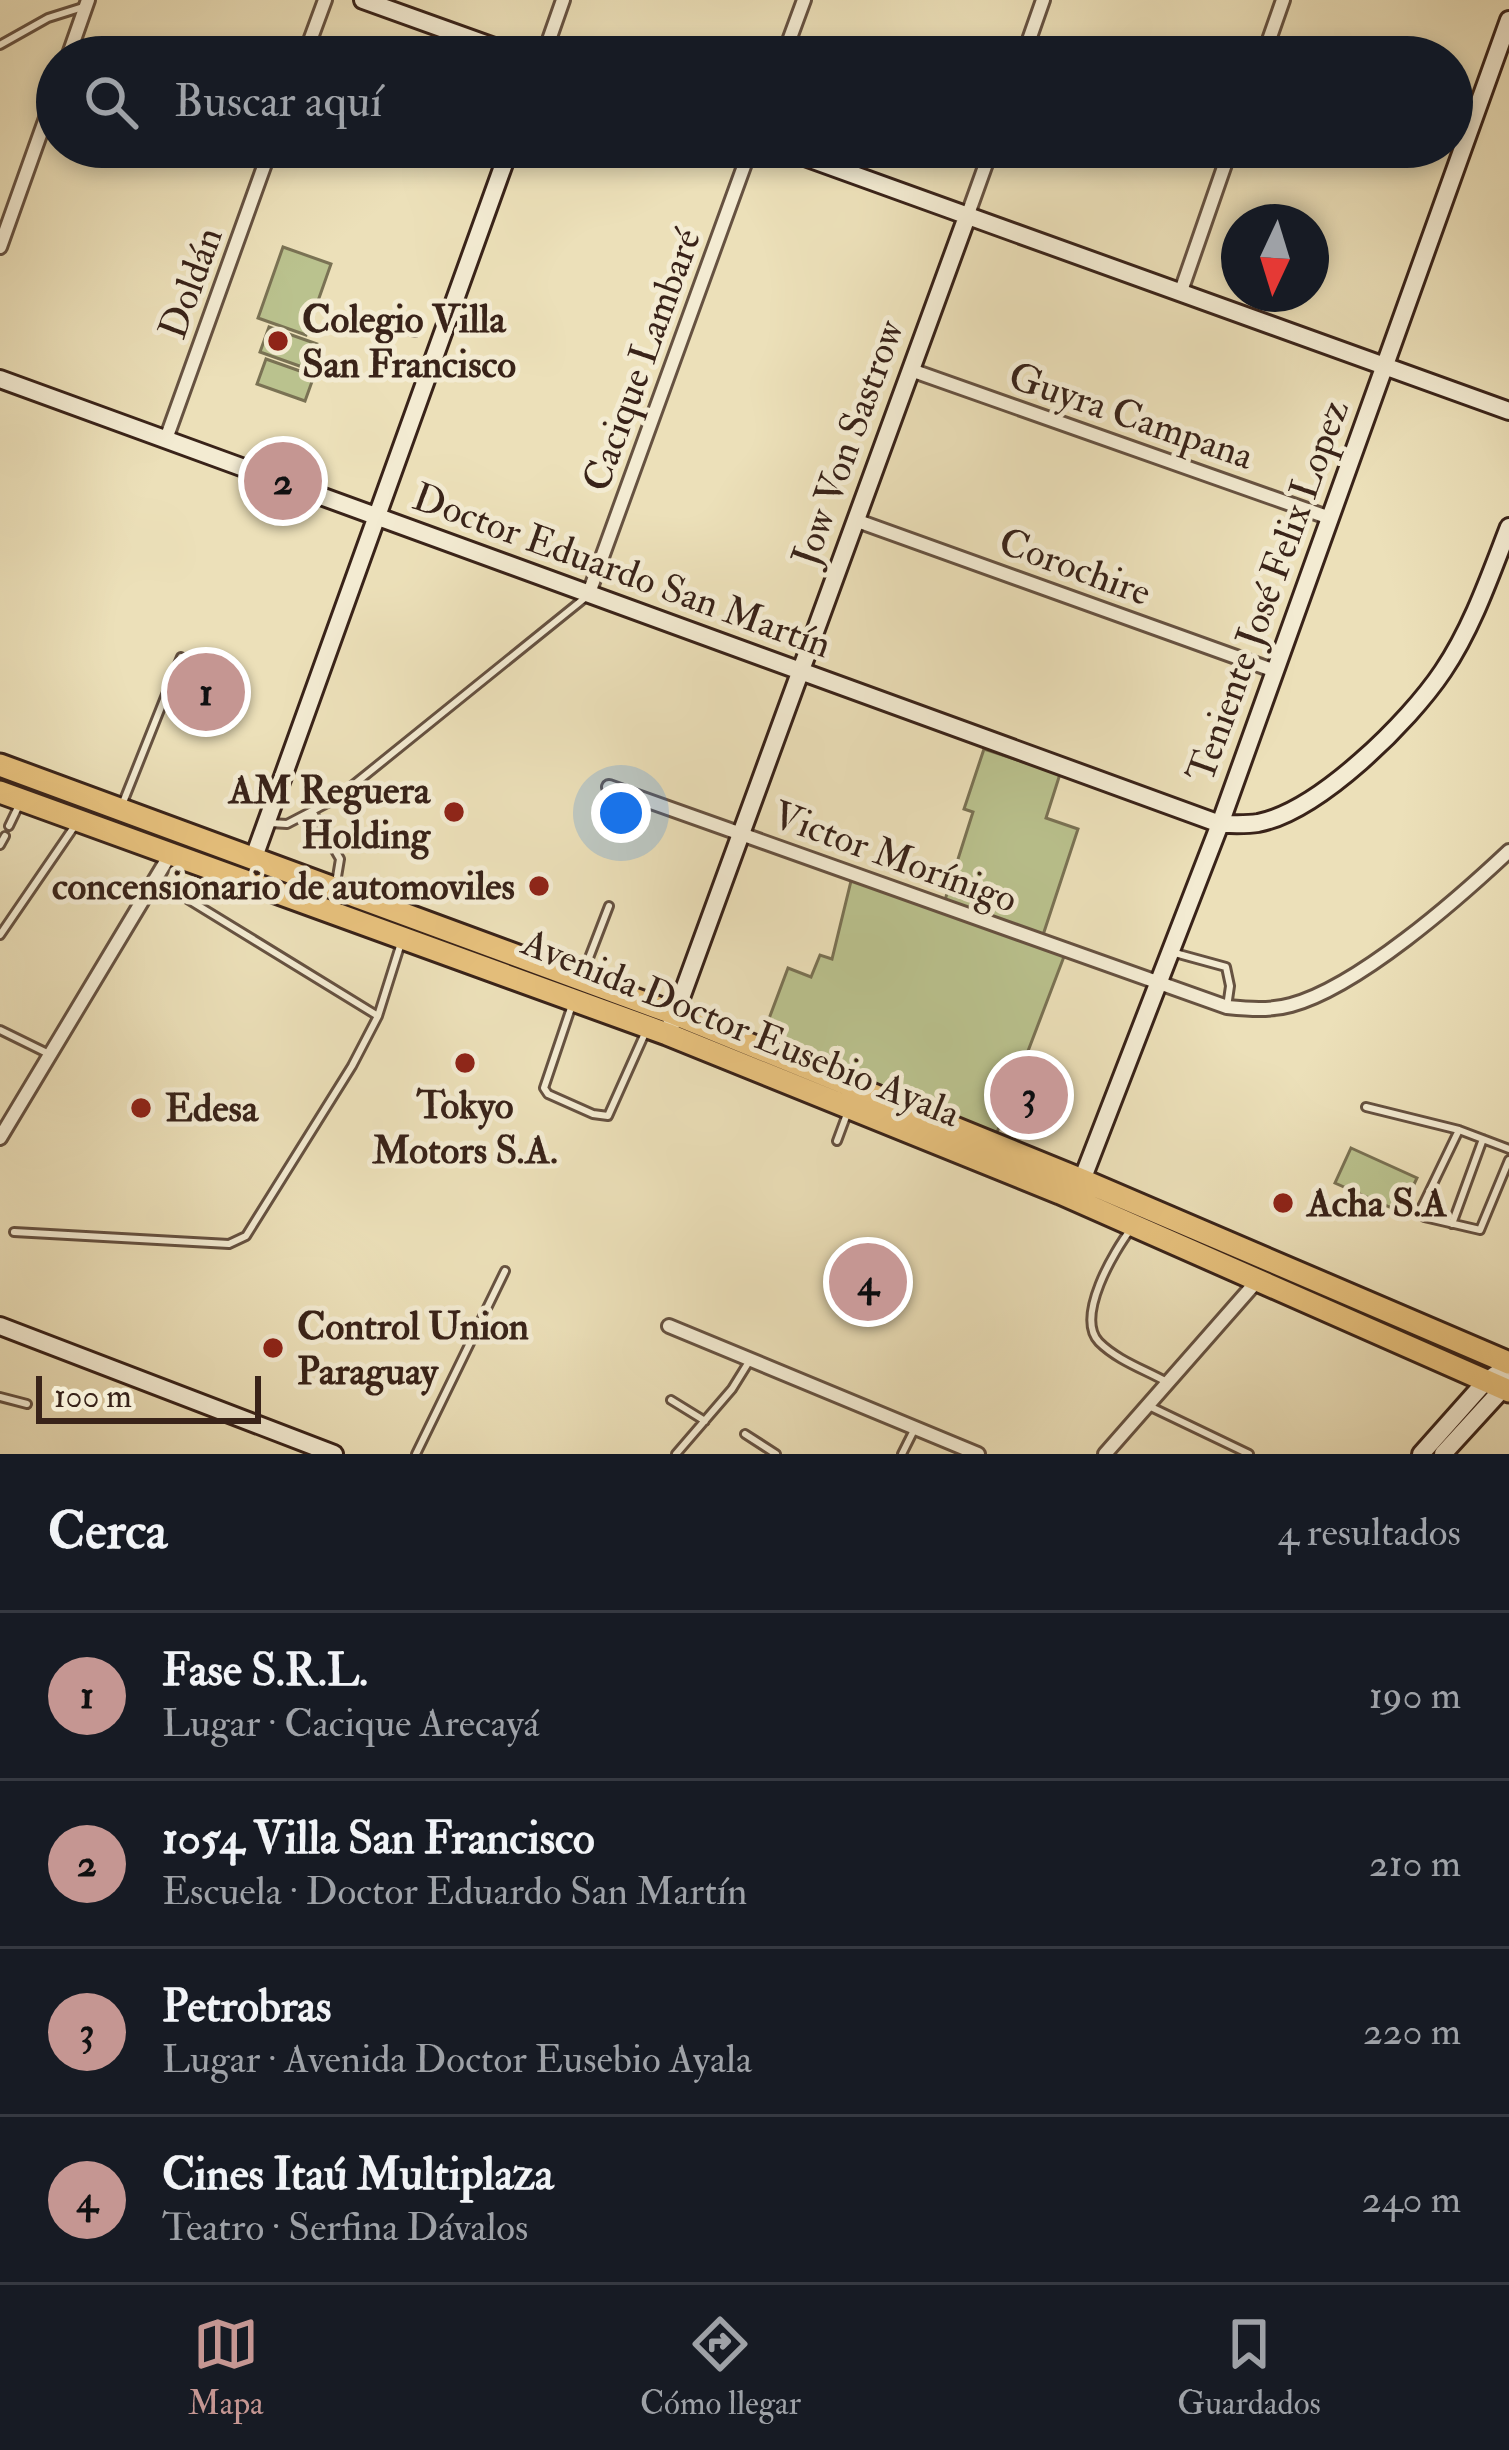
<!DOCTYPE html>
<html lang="es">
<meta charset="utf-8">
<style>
:root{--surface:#171b24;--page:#20242c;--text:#f1f3f6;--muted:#9ea1a6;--line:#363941;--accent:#c59692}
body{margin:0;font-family:"IM FELL Double Pica",serif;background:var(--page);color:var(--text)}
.compass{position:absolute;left:1221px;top:204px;width:108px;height:108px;border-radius:50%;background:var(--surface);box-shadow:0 6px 18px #0003;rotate:184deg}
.scale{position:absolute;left:36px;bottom:30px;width:225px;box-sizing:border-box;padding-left:12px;border:6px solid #392319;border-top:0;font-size:33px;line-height:42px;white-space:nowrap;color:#392319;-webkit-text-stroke:9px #f3ebd2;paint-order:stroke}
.you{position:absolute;left:621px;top:813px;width:42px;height:42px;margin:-30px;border:9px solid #fff;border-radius:50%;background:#1a73e8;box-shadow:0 0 0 18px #1a73e833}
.badge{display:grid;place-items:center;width:78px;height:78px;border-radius:50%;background:var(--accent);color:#111;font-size:39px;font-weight:700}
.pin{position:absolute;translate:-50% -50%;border:6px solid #fff;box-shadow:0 3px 12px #0006}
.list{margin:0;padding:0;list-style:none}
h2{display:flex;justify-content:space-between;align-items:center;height:156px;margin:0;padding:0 48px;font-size:51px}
h2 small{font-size:39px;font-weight:400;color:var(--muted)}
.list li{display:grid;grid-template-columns:78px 1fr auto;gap:36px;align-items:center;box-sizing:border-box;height:168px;padding:0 48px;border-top:3px solid var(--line)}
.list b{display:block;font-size:45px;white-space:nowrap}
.list p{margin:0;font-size:39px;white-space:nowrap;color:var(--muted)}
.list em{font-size:39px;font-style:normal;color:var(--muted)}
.icon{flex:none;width:66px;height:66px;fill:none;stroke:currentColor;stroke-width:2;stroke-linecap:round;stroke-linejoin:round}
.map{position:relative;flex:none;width:1509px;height:1454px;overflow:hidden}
.search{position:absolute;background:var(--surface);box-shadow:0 6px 18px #0003;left:36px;right:36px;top:36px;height:132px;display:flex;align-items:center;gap:30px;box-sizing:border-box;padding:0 42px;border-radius:66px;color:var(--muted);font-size:45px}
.sheet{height:828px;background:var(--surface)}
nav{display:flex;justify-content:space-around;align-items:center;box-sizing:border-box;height:168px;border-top:3px solid var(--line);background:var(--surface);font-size:33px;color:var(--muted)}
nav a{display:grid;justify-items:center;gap:6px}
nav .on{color:var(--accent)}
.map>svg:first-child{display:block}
</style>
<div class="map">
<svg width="1509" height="1454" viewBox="0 0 1509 1454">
<rect width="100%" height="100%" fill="#ece0b9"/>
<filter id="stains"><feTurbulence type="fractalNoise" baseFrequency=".00167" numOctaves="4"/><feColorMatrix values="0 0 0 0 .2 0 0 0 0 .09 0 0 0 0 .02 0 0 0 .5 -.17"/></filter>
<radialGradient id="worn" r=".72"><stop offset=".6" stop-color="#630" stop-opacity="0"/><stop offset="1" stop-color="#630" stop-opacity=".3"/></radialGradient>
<!-- green -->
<path fill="#bac28e" stroke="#7a7254" stroke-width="3" d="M 283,247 L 331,264 L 306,335 L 258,318 Z
M 269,327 L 317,344 L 308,369 L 260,352 Z
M 266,359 L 314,376 L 305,401 L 257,384 Z
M 984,749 L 1060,774 L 1046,818 L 1078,829 L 1043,935 L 944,903 L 973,812 L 964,809 Z
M 852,877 L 1065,954 L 996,1135 L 761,1040 L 788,968 L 811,977 L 820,955 L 832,959 Z
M 1351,1148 L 1417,1178 L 1401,1212 L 1335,1183 Z"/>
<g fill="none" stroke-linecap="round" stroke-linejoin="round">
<!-- lane casing -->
<g stroke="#665241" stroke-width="12">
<path id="lane" d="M 0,45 L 48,18 L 83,7
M 380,321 L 415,332
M 347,790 L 586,597
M 122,805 L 181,657
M 312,811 L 340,859 L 336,883
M 270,823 L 287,824 L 339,797
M 9,826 L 20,803
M 0,845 L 5,836
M 158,881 L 378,1016 L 401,943
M 0,935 L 76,824
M 1175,953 L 1226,967 L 1230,986 L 1227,1007
M 582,976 L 609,906
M 573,1002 L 544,1088 L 548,1094 L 593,1114 L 608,1116 L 646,1031
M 0,1030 L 49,1054
M 1366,1107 L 1459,1130 L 1509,1149
M 1459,1130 L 1420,1211 L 1424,1217 L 1480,1230 L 1509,1160
M 837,1141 L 847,1114
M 1452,1224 L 1483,1139
M 1131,1229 C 1114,1251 1075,1317 1099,1342 C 1117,1360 1143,1369 1165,1381
M 14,1232 L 229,1244 L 246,1236 L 352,1066 L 378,1016
M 0,1397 L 27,1404
M 671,1400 L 705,1421
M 1151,1407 L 1249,1454
M 745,1434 L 776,1454
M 416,1454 L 505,1271
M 676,1454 L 732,1389 L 750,1360
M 902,1454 L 915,1428"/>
</g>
<!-- street casing -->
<g stroke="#665241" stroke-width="18">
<path id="street" d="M 68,57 L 88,0
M 304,57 L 325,0
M 543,57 L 563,0
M 783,57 L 804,0
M 1023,57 L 1043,0
M 1263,57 L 1283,0
M 968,214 L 992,147
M 0,247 L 57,87
M 1181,291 L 1231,147
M 911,370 L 1330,518
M 166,439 L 271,147
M 855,520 L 1275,671
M 589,593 L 751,147
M 609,787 L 1227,1007 C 1248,1009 1270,1011 1291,1005 C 1358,987 1458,899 1509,851
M 0,1138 L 171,853
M 669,1326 L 978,1454
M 1105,1454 L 1257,1281"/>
</g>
<!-- secondary casing -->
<g stroke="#392319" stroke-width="22">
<path id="secondary" d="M 363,0 L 522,57
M 777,147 L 1509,411
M 0,379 L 1220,824 C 1233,824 1246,825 1258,823 C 1319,811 1409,722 1443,671 C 1472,628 1490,576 1509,527
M 254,857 L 510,147
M 671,1025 L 968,214
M 1082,1180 L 1220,824 L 1509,20
M 0,1326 L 334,1454
M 1421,1454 L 1485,1382 L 1509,1365
M 1443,1454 L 1508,1383"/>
</g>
<!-- highway casing -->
<g stroke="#392319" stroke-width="27">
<path id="highway" d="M 0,765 L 675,1014 L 1082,1180 L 1509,1363
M 0,792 L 667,1034 L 1060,1193 L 1509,1391"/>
</g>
<!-- lane -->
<use href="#lane" stroke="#f3ebd2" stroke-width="6"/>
<!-- street -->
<use href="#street" stroke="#f3ebd2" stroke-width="12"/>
<!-- secondary -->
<use href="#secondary" stroke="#f3ebd2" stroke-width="16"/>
<!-- highway -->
<use href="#highway" stroke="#e6c07c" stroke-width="21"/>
</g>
<!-- markers -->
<g fill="#8f2418" stroke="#f3ebd2" stroke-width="4.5">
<circle cx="278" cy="341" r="12"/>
<circle cx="454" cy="812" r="12"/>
<circle cx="539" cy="886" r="12"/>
<circle cx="465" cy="1063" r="12"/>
<circle cx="141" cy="1108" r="12"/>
<circle cx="1283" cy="1203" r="12"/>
<circle cx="273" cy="1348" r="12"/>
</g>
<g text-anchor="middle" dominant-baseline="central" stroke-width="10" stroke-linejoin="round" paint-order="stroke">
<!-- street labels -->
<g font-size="39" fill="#392319" stroke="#f3ebd2">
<text transform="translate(191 283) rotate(-70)">Doldán</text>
<text transform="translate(642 360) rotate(-70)">Cacique Lambaré</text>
<text transform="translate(1131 416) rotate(19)">Guyra Campana</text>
<text transform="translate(848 443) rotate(-70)">Jow Von Sastrow</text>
<text transform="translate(1075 567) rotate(20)">Corochire</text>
<text transform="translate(622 571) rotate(20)">Doctor Eduardo San Martín</text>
<text transform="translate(1268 591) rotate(-70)">Teniente José Felix Lopez</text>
<text transform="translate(895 857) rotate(20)">Victor Morínigo</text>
<text transform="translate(741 1028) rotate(22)">Avenida Doctor Eusebio Ayala</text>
</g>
<!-- poi labels -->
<g font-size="39" font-weight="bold" fill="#392319" stroke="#f3ebd2" text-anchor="start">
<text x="302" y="319">Colegio Villa<tspan x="302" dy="45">San Francisco</tspan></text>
<text x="430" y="790" text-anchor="end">AM Reguera<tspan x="430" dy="45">Holding</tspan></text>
<text x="515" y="886" text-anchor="end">concensionario de automoviles</text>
<text x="465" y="1105" text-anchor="middle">Tokyo<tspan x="465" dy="45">Motors S.A.</tspan></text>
<text x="165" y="1108">Edesa</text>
<text x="1307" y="1203">Acha S.A</text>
<text x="297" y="1326">Control Union<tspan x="297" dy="45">Paraguay</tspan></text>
</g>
</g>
<rect width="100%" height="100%" filter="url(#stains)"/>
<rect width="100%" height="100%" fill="url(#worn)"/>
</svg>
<svg class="compass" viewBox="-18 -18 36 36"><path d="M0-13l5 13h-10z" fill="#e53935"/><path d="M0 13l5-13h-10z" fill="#9ea1a6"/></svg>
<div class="scale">100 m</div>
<div class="you"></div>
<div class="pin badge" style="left:206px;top:692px">1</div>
<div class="pin badge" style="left:283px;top:481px">2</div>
<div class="pin badge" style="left:1029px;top:1095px">3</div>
<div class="pin badge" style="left:868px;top:1282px">4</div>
<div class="search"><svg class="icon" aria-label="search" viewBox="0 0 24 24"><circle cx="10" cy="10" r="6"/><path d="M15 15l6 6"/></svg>Buscar aquí</div>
</div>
<section class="sheet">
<h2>Cerca<small>4 resultados</small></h2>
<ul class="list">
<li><span class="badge">1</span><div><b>Fase S.R.L.</b><p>Lugar · Cacique Arecayá</p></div><em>190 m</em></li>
<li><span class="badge">2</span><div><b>1054 Villa San Francisco</b><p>Escuela · Doctor Eduardo San Martín</p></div><em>210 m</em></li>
<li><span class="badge">3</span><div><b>Petrobras</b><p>Lugar · Avenida Doctor Eusebio Ayala</p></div><em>220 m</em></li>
<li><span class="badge">4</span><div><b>Cines Itaú Multiplaza</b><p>Teatro · Serfina Dávalos</p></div><em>240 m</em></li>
</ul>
</section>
<nav>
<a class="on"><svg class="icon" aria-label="map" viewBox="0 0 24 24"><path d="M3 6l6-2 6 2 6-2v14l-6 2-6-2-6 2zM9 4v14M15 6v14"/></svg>Mapa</a>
<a><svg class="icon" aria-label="directions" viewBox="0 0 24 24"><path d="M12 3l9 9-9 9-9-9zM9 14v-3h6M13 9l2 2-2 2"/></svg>Cómo llegar</a>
<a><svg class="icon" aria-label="saved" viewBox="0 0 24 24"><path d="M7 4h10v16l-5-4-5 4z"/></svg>Guardados</a>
</nav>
